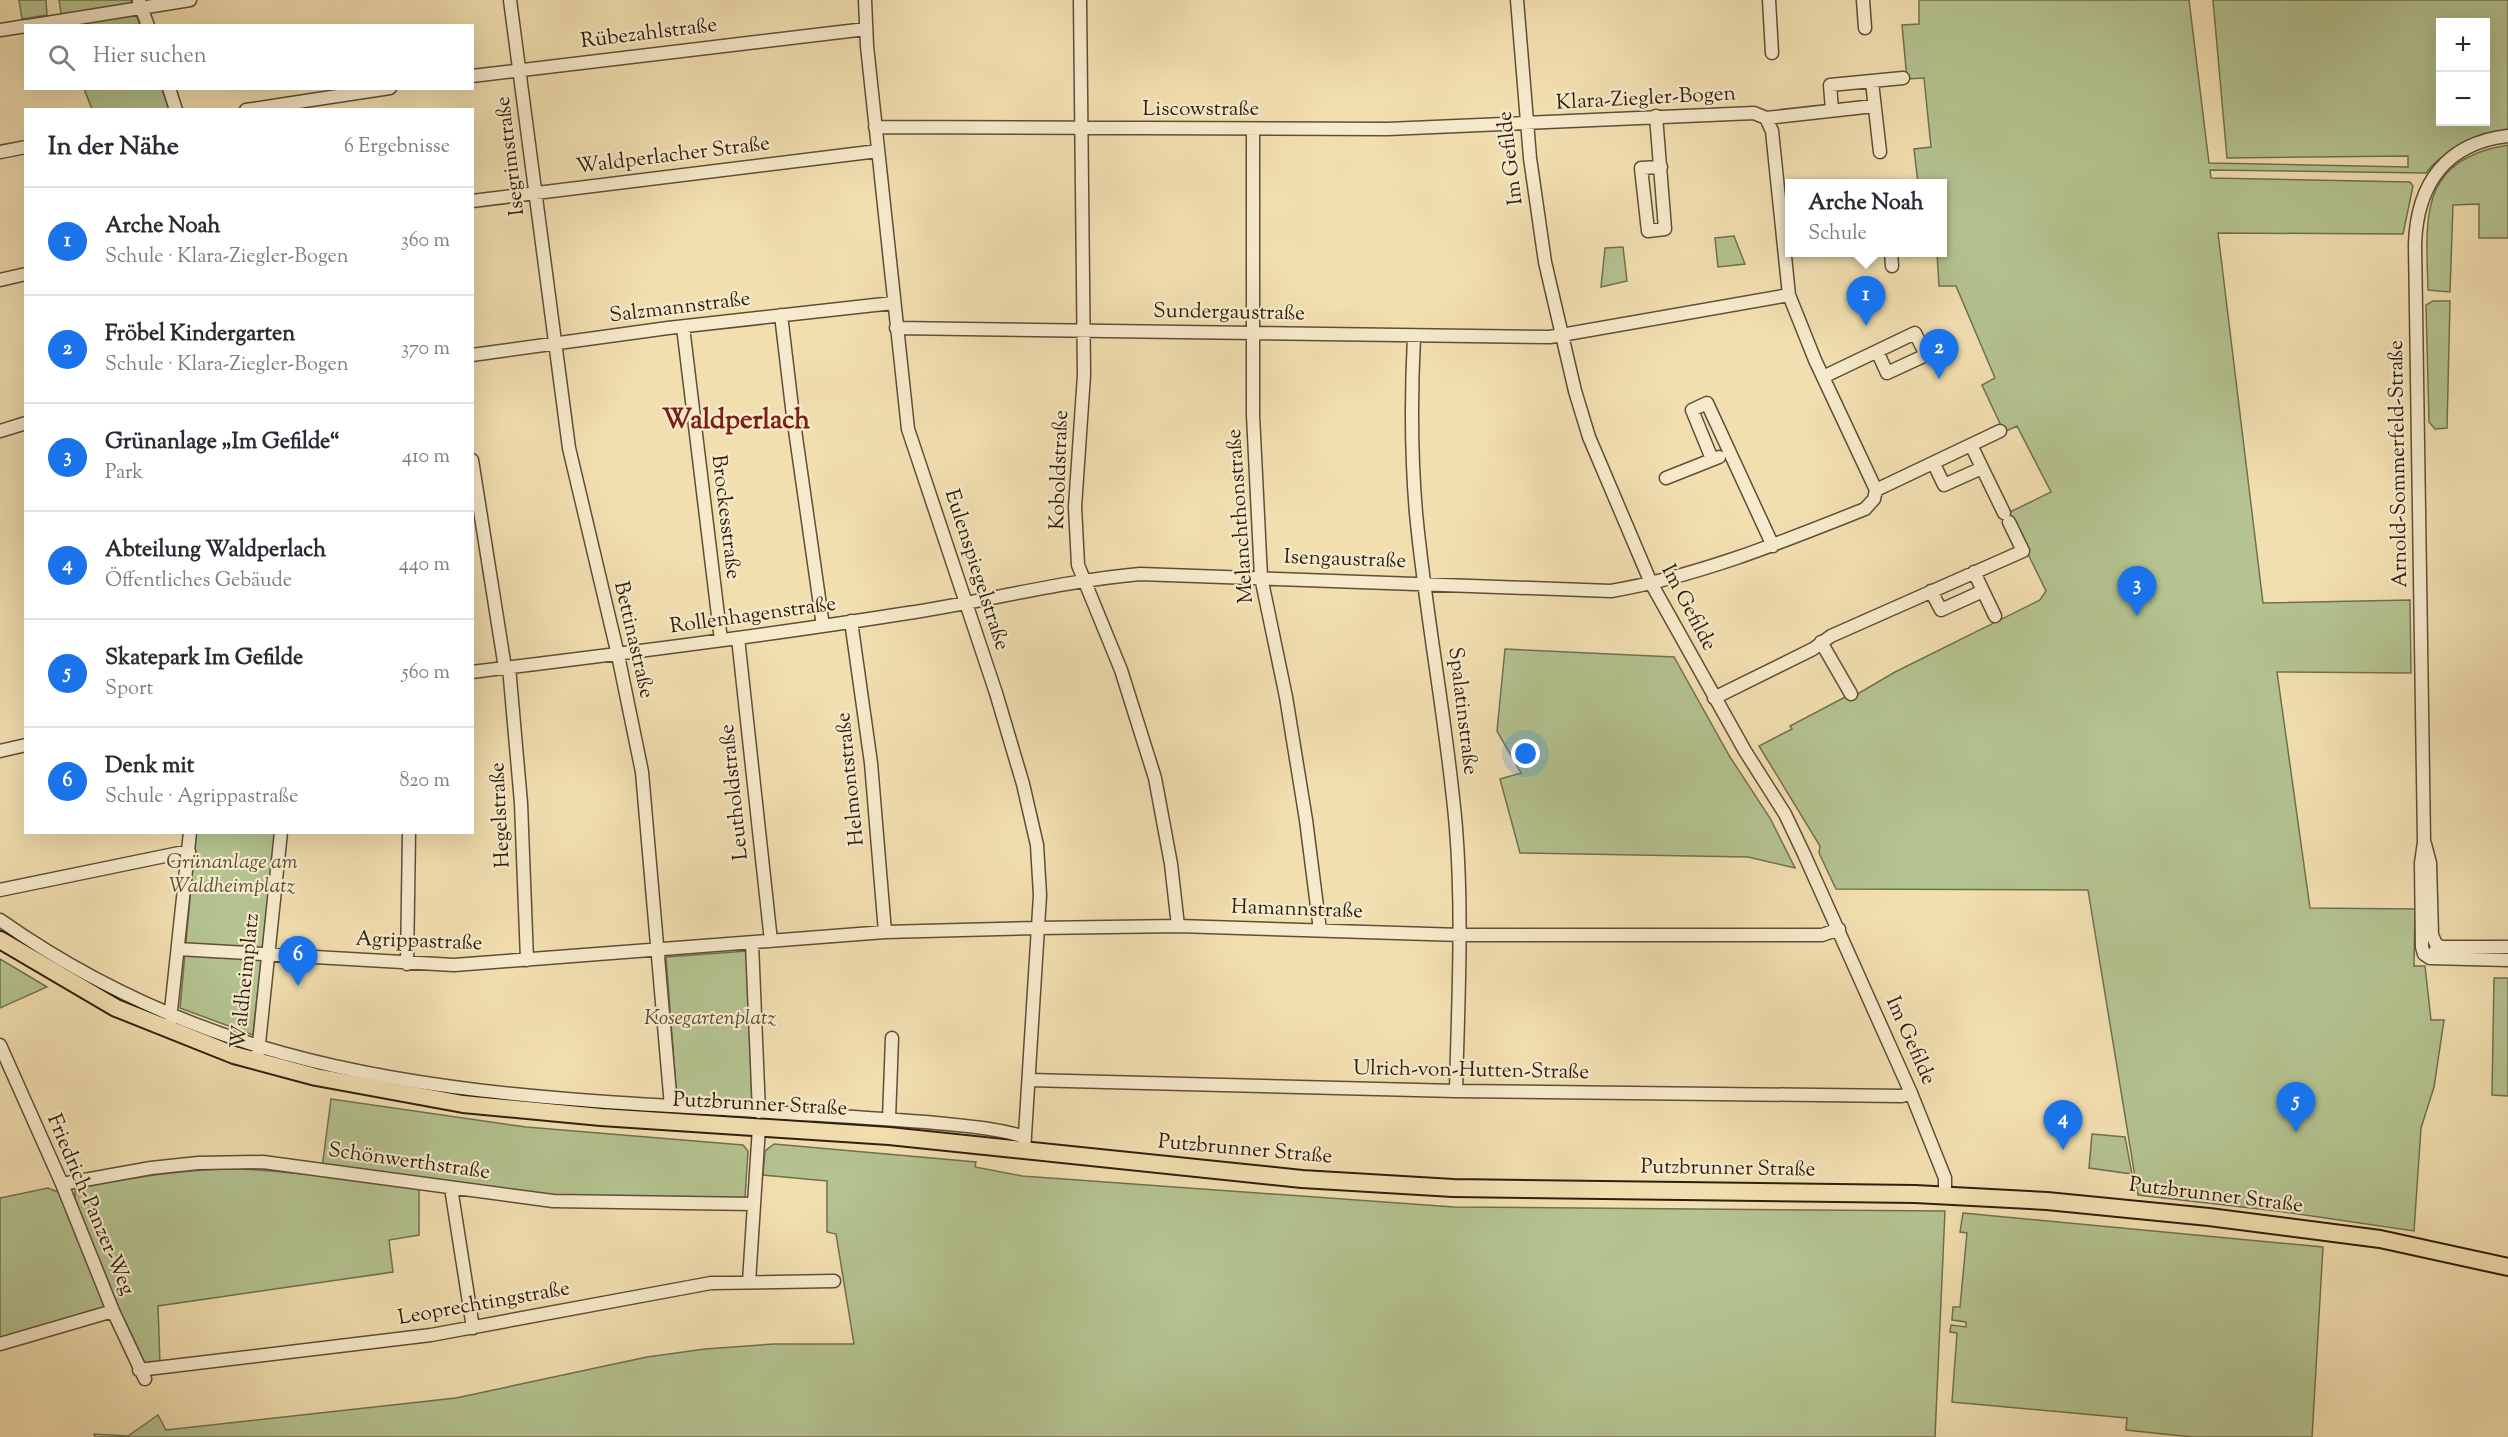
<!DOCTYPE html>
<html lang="de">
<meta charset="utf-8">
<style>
:root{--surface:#fff;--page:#f2f2f3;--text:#2b2b33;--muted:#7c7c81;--line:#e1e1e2;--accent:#1a73e8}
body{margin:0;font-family:"Sorts Mill Goudy",serif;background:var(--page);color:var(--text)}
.controls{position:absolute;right:18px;top:18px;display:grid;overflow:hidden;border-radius:0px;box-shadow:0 6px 24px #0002}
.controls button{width:54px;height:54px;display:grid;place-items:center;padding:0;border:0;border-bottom:2px solid var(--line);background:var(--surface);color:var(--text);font:30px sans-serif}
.you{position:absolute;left:1526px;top:754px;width:21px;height:21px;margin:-15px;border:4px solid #fff;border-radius:50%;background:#1a73e8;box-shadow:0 0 0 9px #1a73e833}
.badge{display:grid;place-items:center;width:39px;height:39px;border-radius:50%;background:var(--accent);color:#fff;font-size:20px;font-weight:700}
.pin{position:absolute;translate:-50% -50px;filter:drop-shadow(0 2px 3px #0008)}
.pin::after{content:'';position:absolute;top:32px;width:21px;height:18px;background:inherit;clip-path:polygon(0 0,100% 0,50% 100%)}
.popup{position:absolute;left:1785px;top:179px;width:162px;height:78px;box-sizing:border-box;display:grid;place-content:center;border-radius:0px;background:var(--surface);filter:drop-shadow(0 2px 4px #0005);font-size:20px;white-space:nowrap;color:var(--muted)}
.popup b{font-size:22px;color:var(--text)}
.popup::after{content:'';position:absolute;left:50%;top:100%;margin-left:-12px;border:12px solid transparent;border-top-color:var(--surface)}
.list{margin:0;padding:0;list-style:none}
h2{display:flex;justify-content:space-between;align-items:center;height:78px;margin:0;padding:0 24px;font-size:26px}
h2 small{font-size:20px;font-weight:400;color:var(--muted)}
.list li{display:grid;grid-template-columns:39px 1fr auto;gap:18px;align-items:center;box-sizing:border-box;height:108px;padding:0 24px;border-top:2px solid var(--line)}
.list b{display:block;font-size:22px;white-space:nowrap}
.list p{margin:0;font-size:20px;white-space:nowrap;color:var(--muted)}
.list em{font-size:20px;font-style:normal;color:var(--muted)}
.icon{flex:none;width:33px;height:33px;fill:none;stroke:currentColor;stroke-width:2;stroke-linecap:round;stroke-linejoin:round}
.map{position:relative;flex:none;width:2508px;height:1437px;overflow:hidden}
.search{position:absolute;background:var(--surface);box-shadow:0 6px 24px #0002;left:24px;top:24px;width:450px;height:66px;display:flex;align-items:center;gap:15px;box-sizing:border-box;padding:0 21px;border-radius:0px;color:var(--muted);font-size:22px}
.panel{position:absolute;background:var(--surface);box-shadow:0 6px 24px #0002;left:24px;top:108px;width:450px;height:726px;border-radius:0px}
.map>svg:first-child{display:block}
</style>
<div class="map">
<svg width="2508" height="1437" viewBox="0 0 2508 1437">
<rect width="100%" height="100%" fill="#f2dfb0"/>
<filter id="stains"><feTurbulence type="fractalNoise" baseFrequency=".00333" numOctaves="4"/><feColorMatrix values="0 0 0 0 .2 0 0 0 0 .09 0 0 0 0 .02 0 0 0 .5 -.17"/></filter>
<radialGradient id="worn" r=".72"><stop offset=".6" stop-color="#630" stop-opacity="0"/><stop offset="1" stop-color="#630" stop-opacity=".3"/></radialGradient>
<!-- green -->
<path fill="#b4c390" stroke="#70714e" stroke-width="1.5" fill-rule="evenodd" d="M 19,0 L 46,0 L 47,15 L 22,19 Z
M 59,0 L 131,0 L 140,25 L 63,25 Z
M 1919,0 L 2189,0 L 2209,163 L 2408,167 L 2408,156 L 2227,158 L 2213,0 L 2508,0 L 2508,133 C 2478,142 2445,146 2426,173 L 2210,170 L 2211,178 L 2410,182 L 2413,186 L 2403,234 L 2218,233 L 2263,603 L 2410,600 L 2411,673 L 2277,672 L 2310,908 L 2415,909 L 2414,966 L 2425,966 L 2431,1020 L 2444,1020 L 2434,1087 L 2421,1128 L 2414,1231 L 2277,1211 L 2138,1195 L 2088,890 L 1836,889 L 1819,853 L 1820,846 L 1759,746 L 1792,729 L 1790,726 L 1847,696 L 1849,699 L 1895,672 L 2040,600 L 2046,591 L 2008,513 L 2051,492 L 2017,426 L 2004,432 L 1982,385 L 1995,378 L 1956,286 L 1939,286 L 1937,253 L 1942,252 L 1942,184 L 1918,183 L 1914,149 L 1931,147 L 1924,78 L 1907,79 L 1902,25 L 1919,24 ZM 2440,22 L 2486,22 L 2486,122 L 2440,122 Z
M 84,89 L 162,89 L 169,109 L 92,109 Z
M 2508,145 L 2508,238 L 2479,238 L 2479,204 L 2453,205 L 2450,292 L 2428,290 C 2426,217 2418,160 2508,145 Z
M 1734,236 L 1745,264 L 1718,267 L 1715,238 Z
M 1623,247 L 1627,281 L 1601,287 L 1605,248 Z
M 2433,301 L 2450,301 L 2447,428 L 2435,429 L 2429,422 L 2426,305 Z
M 1505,649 L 1674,657 L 1730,757 L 1770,818 L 1795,868 L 1748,857 L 1520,853 L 1500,779 L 1521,773 L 1497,731 Z
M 196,833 L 275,833 L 253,1035 L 180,1008 Z
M 747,951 L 752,1104 L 677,1101 L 666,957 Z
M 0,959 L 47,987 L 0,1008 Z
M 2494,978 L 2508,978 L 2508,1096 L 2492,1095 Z
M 331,1099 L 526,1127 L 743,1145 L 748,1151 L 745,1198 L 555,1196 L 419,1179 L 419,1235 L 389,1240 L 393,1272 L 158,1306 L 160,1363 L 142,1363 L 116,1305 L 0,1340 L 0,1198 L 48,1188 L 75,1199 L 75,1188 C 127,1179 180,1169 234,1169 C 263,1169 292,1173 321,1176 Z
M 2092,1134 L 2125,1137 L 2132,1174 L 2089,1168 Z
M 774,1144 L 976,1162 L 975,1167 L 1022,1176 L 1454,1207 L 1945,1211 L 1935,1437 L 95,1437 L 94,1434 L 128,1436 L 158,1415 L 166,1430 L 456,1398 L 647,1357 L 705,1349 L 774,1344 L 854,1344 L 836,1234 L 827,1232 L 827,1181 L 763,1175 L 765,1151 Z
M 1963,1213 L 2323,1247 L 2312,1437 L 2192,1437 L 2126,1430 L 2127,1418 L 1952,1402 L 1957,1333 L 1950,1332 L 1951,1325 L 1966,1327 L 1966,1322 L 1952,1320 L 1953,1307 L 1960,1307 L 1967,1233 L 1960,1232 Z"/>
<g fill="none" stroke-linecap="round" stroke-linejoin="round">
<!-- minor casing -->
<g stroke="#5e4f36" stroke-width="15">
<path id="minor" d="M 510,0 L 569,448 L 618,655 L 642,772 L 671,1106
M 865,0 L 867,46 L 908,429 L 996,693 L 1023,784 L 1037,845 L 1040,895 L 1024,1151
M 1080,0 L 1084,375 L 1075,507 L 1078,565 L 1121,670 L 1155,778 L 1171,864 L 1178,926
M 1517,0 L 1530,158 L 1545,262 L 1575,391 L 1589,437 L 1651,583 L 1745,751 L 1785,814 L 1804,854 L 1911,1093 L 1945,1178 L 1945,1195
M 1769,0 L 1772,53
M 1863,0 L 1865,28
M 139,1 L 148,26
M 28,26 L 190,0
M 0,30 L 26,26
M 472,76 L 866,29
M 1872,82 L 1880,152
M 169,88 L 176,110
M 246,110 L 390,88
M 1832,110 L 1830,85 L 1903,78
M 1656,116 L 1665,229 L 1648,231 L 1641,168 L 1661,167
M 875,127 L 1388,129 L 1754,113 L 1766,118 L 1874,106
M 1253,130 L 1253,415 L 1261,577 L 1286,697 L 1306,820 L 1320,930
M 2508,136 C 2446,143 2417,184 2415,244 L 2424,842 L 2421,863 L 2422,947 L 2424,954 L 2430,958 L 2508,960
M 0,152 L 26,147
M 472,201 L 878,151
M 1891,252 L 1892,266
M 0,280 L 26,274
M 781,315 L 793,416 L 823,626
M 683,327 L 721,640
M 896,328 L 1550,337 L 1789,295
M 1414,337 C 1411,395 1411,454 1416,513 C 1426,619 1447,723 1456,828 C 1463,916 1458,1003 1456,1091
M 472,355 L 668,328 L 893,303
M 1823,377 L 1915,333 L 1926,355 L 1887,373 L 1877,351
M 0,431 L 26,423
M 1971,445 L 2004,513
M 1712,459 L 1692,410 L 1707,403 L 1773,546
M 472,460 L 505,668
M 1934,464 L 1944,485 L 1982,468
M 1666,478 L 1719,457
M 1876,490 L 2000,431
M 1974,572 L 1995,616
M 1931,591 L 1941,610 L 1983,591
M 851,621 L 871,763 L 885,932
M 738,638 L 771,941
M 1821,642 L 1851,694
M 509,667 L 521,803 L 527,960
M 472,672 C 618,654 763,636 908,613 C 986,601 1062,581 1140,574 L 1611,591 C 1699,576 1782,542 1865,509 L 1874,499 L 1876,490 L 1815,360 L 1789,295 L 1772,131 L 1766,118
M 1714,698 L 1813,649 L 1831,636 L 2023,551 L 2009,522
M 0,751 L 26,745
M 2425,844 L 2430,863 L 2432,935 L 2436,944 L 2441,947
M 0,890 L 189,851
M 0,920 C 78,975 167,1018 258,1046 C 418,1095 589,1101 755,1111 C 815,1115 876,1118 936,1123 C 966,1126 997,1128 1025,1137
M 752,943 L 759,1112
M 178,949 L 454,965 L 885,932 L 1038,928 L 1178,926 L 1461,935 L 1822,935 L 1839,929
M 2435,951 L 2441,947 L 2508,947
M 407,964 L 409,832
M 170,1020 L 190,832
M 0,1045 L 62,1184 L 113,1311 L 145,1379
M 258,1053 L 281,832
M 1029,1080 L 1456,1091 L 1902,1096 L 1911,1093
M 889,1119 L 892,1038
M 62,1184 L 151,1168 L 198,1163 L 263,1162 L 553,1201 L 754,1204
M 451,1188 L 473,1328
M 749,1282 L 759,1127
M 0,1344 L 113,1311
M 139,1370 L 431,1335 L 711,1283 L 834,1281"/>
</g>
<!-- major casing -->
<g stroke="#2d1f0d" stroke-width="20">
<path id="major" d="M 0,940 L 116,1008 L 234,1055 L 316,1077 L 463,1104 L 601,1117 L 889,1136 L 1302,1179 L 1453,1188 L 1915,1194 L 2047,1201 L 2209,1217 L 2380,1239 L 2508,1267"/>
</g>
<!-- minor -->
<use href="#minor" stroke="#f7eacc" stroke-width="12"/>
<!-- major -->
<use href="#major" stroke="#f2dfb0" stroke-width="16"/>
</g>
<g text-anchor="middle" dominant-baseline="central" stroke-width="4.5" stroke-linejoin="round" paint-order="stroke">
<!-- street labels -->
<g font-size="21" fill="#2d1f0d" stroke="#f7eacc">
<text transform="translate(649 34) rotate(-7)">Rübezahlstraße</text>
<text transform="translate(1646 99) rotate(-3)">Klara-Ziegler-Bogen</text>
<text x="1201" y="110">Liscowstraße</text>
<text transform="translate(511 156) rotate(-97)">Isegrimstraße</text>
<text transform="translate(673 156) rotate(-7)">Waldperlacher Straße</text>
<text transform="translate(1511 158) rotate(-97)">Im Gefilde</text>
<text transform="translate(680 308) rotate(-7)">Salzmannstraße</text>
<text transform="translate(1229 313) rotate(1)">Sundergaustraße</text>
<text transform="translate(2399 464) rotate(-91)">Arnold-Sommerfeld-Straße</text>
<text transform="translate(1060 470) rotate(-88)">Koboldstraße</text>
<text transform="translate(1241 516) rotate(-94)">Melanchthonstraße</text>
<text transform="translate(725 517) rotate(83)">Brockesstraße</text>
<text transform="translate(1345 560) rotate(2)">Isengaustraße</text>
<text transform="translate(976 570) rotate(72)">Eulenspiegelstraße</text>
<text transform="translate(1688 608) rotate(62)">Im Gefilde</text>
<text transform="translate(753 616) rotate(-8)">Rollenhagenstraße</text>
<text transform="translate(633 640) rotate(77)">Bettinastraße</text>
<text transform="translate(1462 711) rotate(83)">Spalatinstraße</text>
<text transform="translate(851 779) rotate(-96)">Helmontstraße</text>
<text transform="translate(735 792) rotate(-96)">Leutholdstraße</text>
<text transform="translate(501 815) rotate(-93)">Hegelstraße</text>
<text transform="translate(1297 910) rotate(2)">Hamannstraße</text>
<text transform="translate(419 942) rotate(2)">Agrippastraße</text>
<text transform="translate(246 981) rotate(-84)">Waldheimplatz</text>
<text transform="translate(1910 1041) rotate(66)">Im Gefilde</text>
<text transform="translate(1471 1071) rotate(1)">Ulrich-von-Hutten-Straße</text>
<text transform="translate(760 1105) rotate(3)">Putzbrunner Straße</text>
<text transform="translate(1245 1150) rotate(5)">Putzbrunner Straße</text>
<text transform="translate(409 1162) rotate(8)">Schönwerthstraße</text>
<text transform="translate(1728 1169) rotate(1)">Putzbrunner Straße</text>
<text transform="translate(2216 1196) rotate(7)">Putzbrunner Straße</text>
<text transform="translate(90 1205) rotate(67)">Friedrich-Panzer-Weg</text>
<text transform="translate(484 1304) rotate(-10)">Leoprechtingstraße</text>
</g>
<!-- park labels -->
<g font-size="21" font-style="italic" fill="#565034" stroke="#f7eacc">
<text x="232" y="863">Grünanlage am<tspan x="232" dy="24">Waldheimplatz</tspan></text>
<text x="710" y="1019">Kosegartenplatz</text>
</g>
<!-- district labels -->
<g font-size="27" font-weight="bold" fill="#7a1f14" stroke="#f7eacc">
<text x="736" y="421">Waldperlach</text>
</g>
</g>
<rect width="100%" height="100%" filter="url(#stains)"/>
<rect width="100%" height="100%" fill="url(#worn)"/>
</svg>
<div class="controls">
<button>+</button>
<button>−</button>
</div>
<div class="you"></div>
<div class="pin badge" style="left:1866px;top:326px">1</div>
<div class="popup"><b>Arche Noah</b>Schule</div>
<div class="pin badge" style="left:1939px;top:379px">2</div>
<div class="pin badge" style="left:2137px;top:616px">3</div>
<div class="pin badge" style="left:2063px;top:1150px">4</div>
<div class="pin badge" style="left:2296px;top:1132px">5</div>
<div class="pin badge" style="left:298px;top:986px">6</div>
<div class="search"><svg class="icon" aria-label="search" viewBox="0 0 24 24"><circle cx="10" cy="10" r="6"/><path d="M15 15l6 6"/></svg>Hier suchen</div>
<section class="panel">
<h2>In der Nähe<small>6 Ergebnisse</small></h2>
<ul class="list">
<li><span class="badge">1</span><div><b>Arche Noah</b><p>Schule · Klara-Ziegler-Bogen</p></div><em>360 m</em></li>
<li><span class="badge">2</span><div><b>Fröbel Kindergarten</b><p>Schule · Klara-Ziegler-Bogen</p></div><em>370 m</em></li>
<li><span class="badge">3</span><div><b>Grünanlage „Im Gefilde“</b><p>Park</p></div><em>410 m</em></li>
<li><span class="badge">4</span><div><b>Abteilung Waldperlach</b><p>Öffentliches Gebäude</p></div><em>440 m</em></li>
<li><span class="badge">5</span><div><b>Skatepark Im Gefilde</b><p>Sport</p></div><em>560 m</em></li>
<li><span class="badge">6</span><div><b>Denk mit</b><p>Schule · Agrippastraße</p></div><em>820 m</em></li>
</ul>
</section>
</div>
